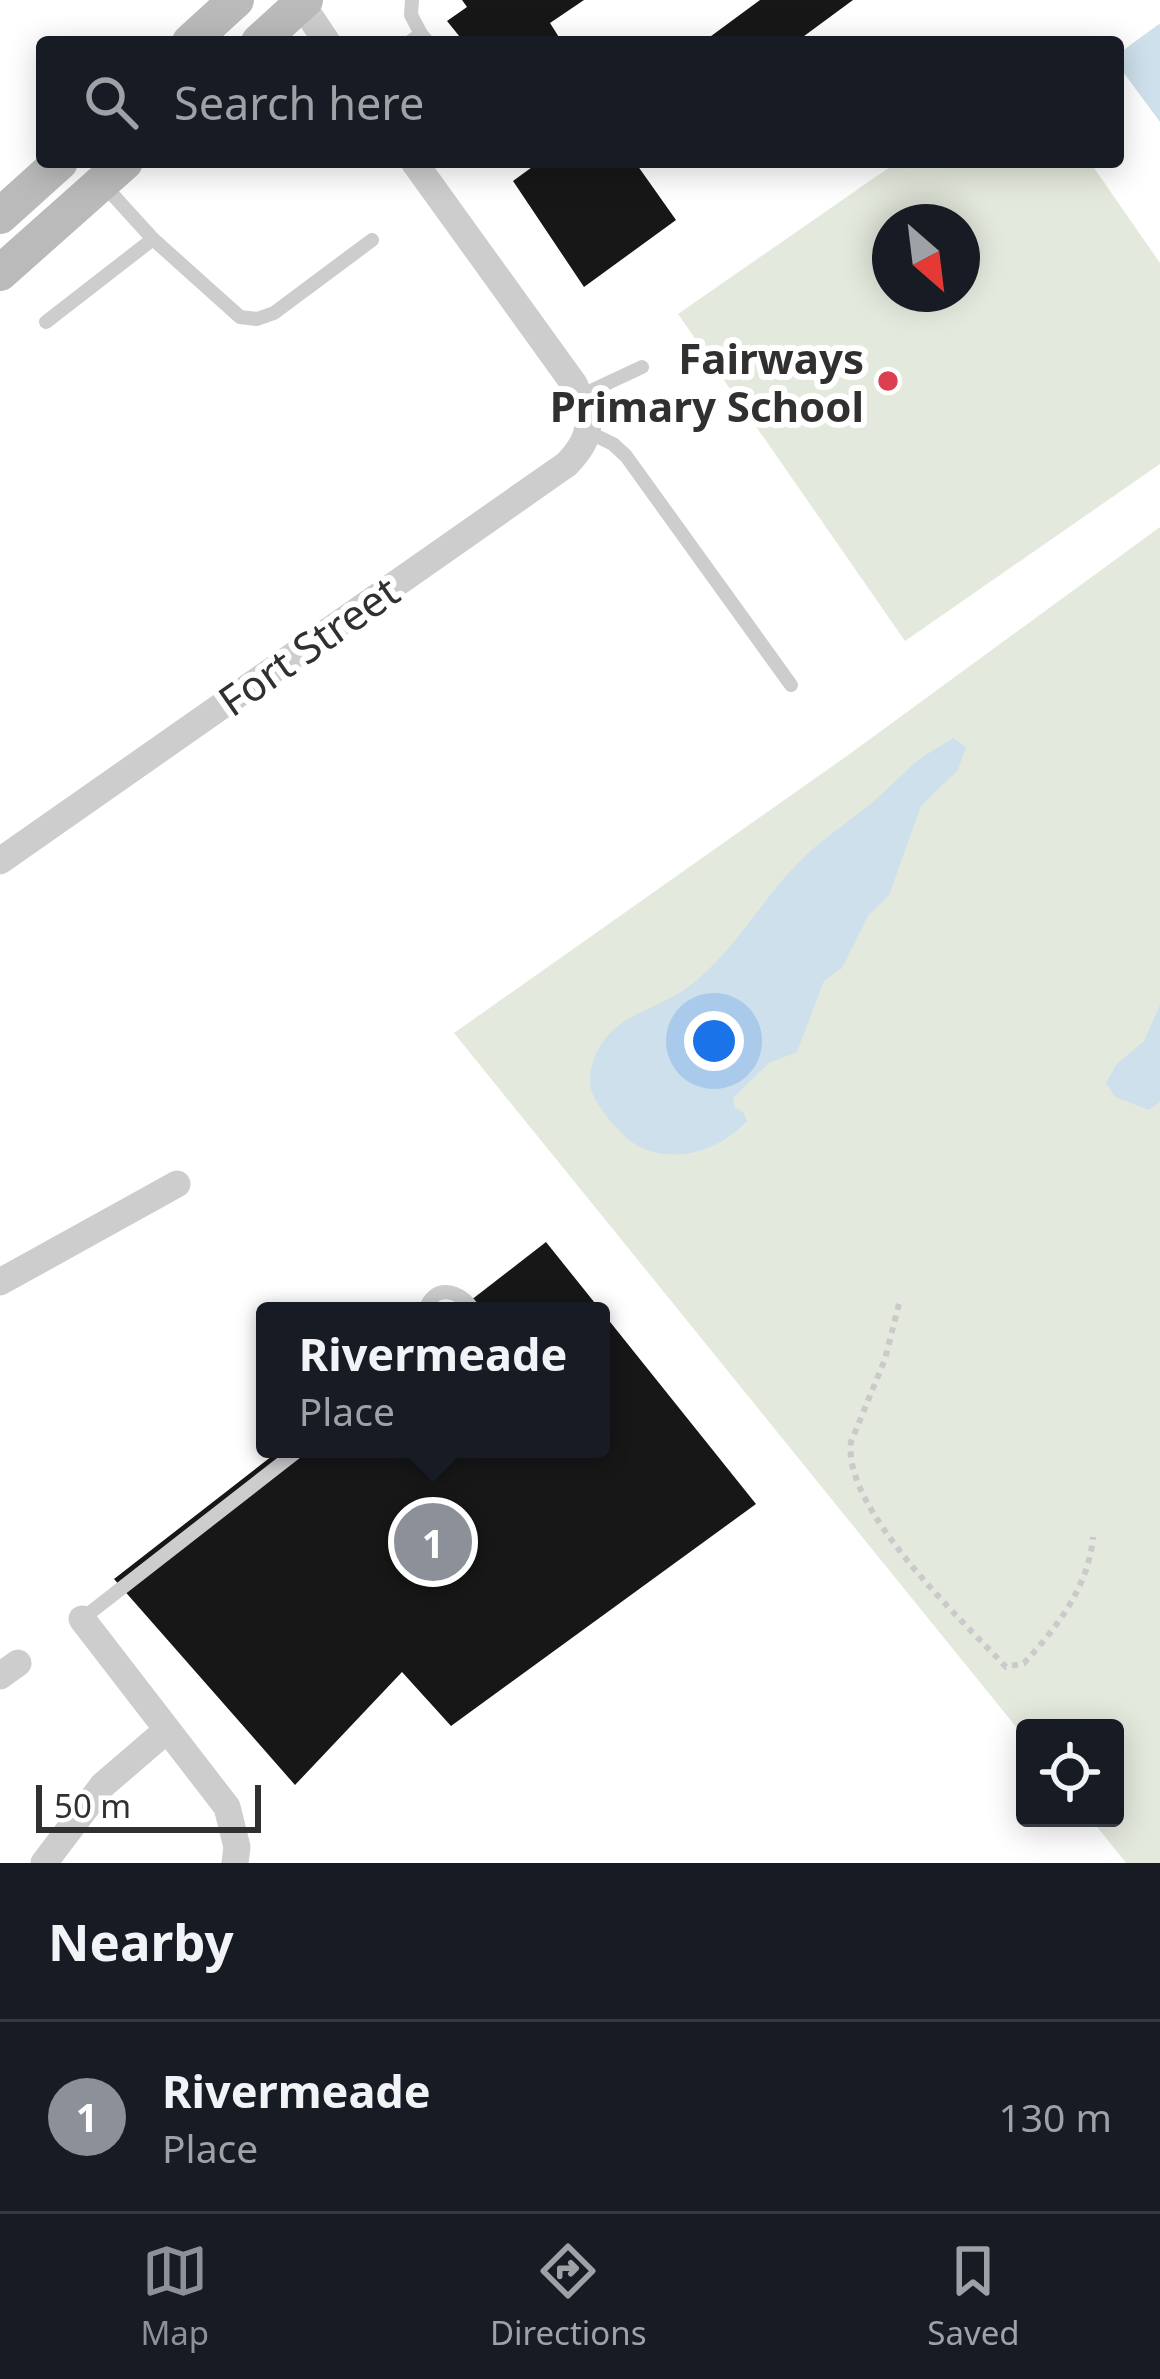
<!DOCTYPE html>
<style>
:root{--surface:#171b24;--page:#20242c;--text:#f1f3f6;--muted:#9ea1a6;--line:#363941;--accent:#8c9099}
body{margin:0;font-family:"Noto Sans",sans-serif;background:var(--page);color:var(--text)}
.controls{position:absolute;right:36px;bottom:36px;display:grid;overflow:hidden;border-radius:12px;box-shadow:0 6px 30px #0003}
.controls button{width:108px;height:108px;display:grid;place-items:center;padding:0;border:0;border-bottom:3px solid var(--line);background:var(--surface);color:var(--text);font:60px sans-serif}
.compass{position:absolute;left:872px;top:204px;width:108px;height:108px;border-radius:50%;background:var(--surface);box-shadow:0 6px 30px #0003;rotate:152deg}
.scale{position:absolute;left:36px;bottom:30px;width:225px;box-sizing:border-box;padding-left:12px;border:6px solid #303030;border-top:0;font-size:33px;line-height:42px;white-space:nowrap;color:#303030;-webkit-text-stroke:9px #fff;paint-order:stroke}
.you{position:absolute;left:714px;top:1041px;width:42px;height:42px;margin:-30px;border:9px solid #fff;border-radius:50%;background:#1a73e8;box-shadow:0 0 0 18px #1a73e833}
.badge{display:grid;place-items:center;width:78px;height:78px;border-radius:50%;background:var(--accent);color:#fff;font-size:39px;font-weight:700}
.pin{position:absolute;translate:-50% -50%;border:6px solid #fff;box-shadow:0 3px 12px #0006}
.popup{position:absolute;left:256px;top:1302px;width:354px;height:156px;box-sizing:border-box;display:grid;place-content:center;border-radius:12px;background:var(--surface);filter:drop-shadow(0 3px 9px #0005);font-size:39px;white-space:nowrap;color:var(--muted)}
.popup b{font-size:45px;color:var(--text)}
.popup::after{content:'';position:absolute;left:50%;top:100%;margin-left:-24px;border:24px solid transparent;border-top-color:var(--surface)}
.list{margin:0;padding:0;list-style:none}
h2{display:flex;justify-content:space-between;align-items:center;height:156px;margin:0;padding:0 48px;font-size:51px}
h2 small{font-size:39px;font-weight:400;color:var(--muted)}
.list li{display:grid;grid-template-columns:78px 1fr auto;gap:36px;align-items:center;box-sizing:border-box;height:192px;padding:0 48px;border-top:3px solid var(--line)}
.list b{display:block;font-size:45px;white-space:nowrap}
.list p{margin:0;font-size:39px;white-space:nowrap;color:var(--muted)}
.list em{font-size:39px;font-style:normal;color:var(--muted)}
.icon{flex:none;width:66px;height:66px;fill:none;stroke:currentColor;stroke-width:2;stroke-linecap:round;stroke-linejoin:round}
.map{position:relative;flex:none;width:1160px;height:1863px;overflow:hidden}
.search{position:absolute;background:var(--surface);box-shadow:0 6px 30px #0003;left:36px;right:36px;top:36px;height:132px;display:flex;align-items:center;gap:30px;box-sizing:border-box;padding:0 42px;border-radius:12px;color:var(--muted);font-size:45px}
.sheet{height:348px;background:var(--surface)}
nav{display:flex;justify-content:space-around;align-items:center;box-sizing:border-box;height:168px;border-top:3px solid var(--line);background:var(--surface);font-size:33px;color:var(--muted)}
nav a{display:grid;justify-items:center;gap:6px}
nav .on{color:var(--accent)}
.map>svg:first-child{display:block}
</style>
<div class="map">
<svg width="1160" height="1863" viewBox="0 0 1160 1863">
<rect width="100%" height="100%" fill="#fff"/>
<!-- green -->
<path fill="#e4e9dd" fill-rule="evenodd" d="M 897,162 L 1090,162 L 1160,263 L 1160,464 L 905,641 L 678,314 ZM 890,222 L 962,222 L 962,294 L 890,294 Z
M 1160,527 L 1160,1863 L 1126,1863 L 1090,1818 L 1115,1818 L 1115,1728 L 1025,1728 L 1025,1738 L 454,1033 L 851,753 Z"/>
<!-- water -->
<path fill="#cde0eb" d="M 1159,24 L 1160,25 L 1160,122 L 1118,65 L 1118,54 Z
M 953,738 L 966,747 L 958,770 L 921,806 L 889,895 L 868,916 L 842,968 L 824,981 L 797,1052 L 769,1063 L 733,1098 L 735,1108 L 743,1112 L 747,1121 C 721,1149 678,1165 640,1147 C 623,1139 598,1109 592,1092 C 587,1079 592,1060 599,1048 C 618,1013 659,1009 688,987 C 732,955 759,903 797,864 C 818,842 844,825 868,806 C 885,792 899,777 915,763 C 926,753 941,747 953,738 Z
M 1160,1005 L 1160,1102 L 1149,1110 L 1115,1097 L 1106,1083 L 1116,1065 L 1144,1041 Z"/>
<!-- building -->
<path fill="#171717" d="M 462,0 L 584,0 L 550,23 L 562,42 L 494,42 L 491,38 L 485,42 L 464,42 L 447,21 L 467,7 Z
M 760,0 L 853,0 L 796,42 L 703,42 Z
M 539,162 L 635,162 L 676,220 L 584,287 L 513,181 Z
M 546,1242 L 756,1504 L 451,1726 L 402,1672 L 295,1785 L 114,1579 L 281,1449 L 601,1449 L 601,1311 L 457,1311 Z"/>
<g fill="none" stroke-linecap="round" stroke-linejoin="round">
<!-- path -->
<path stroke="#cacaca" stroke-width="6" stroke-dasharray="6 6" stroke-linecap="butt" d="M 899,1304 L 885,1359 L 851,1442 C 842,1509 962,1620 1006,1667 L 1024,1663 C 1056,1629 1089,1586 1093,1537"/>
<!-- lane -->
<path stroke="#cdcdcd" stroke-width="14" d="M 412,0 L 411,15 L 421,34
M 410,42 L 421,34 L 428,42
M 102,183 L 153,239 L 240,317 L 257,319 L 274,313 L 372,240
M 46,322 L 153,239
M 580,396 L 642,367
M 588,432 L 613,444 L 626,456 L 791,685
M 425,1311 C 433,1282 462,1290 474,1311
M 82,1619 L 300,1449"/>
<!-- street -->
<path stroke="#cdcdcd" stroke-width="27" d="M 299,0 L 327,42
M 0,861 L 567,464 C 596,433 591,419 574,384 L 414,162
M 0,1282 L 177,1184
M 82,1619 L 227,1807 L 237,1847 L 235,1863
M 0,1676 L 18,1663
M 44,1863 L 103,1785 L 167,1730"/>
<!-- secondary -->
<path stroke="#bababa" stroke-width="36" d="M 190,42 L 236,0
M 259,42 L 305,0
M 0,216 L 60,162
M 0,273 L 125,162"/>
</g>
<!-- markers -->
<circle fill="#db3f50" stroke="#fff" stroke-width="4.5" cx="888" cy="381" r="12"/>
<g text-anchor="middle" dominant-baseline="central" stroke-width="12" stroke-linejoin="round" paint-order="stroke">
<!-- poi labels -->
<g font-size="42" font-weight="bold" fill="#303030" stroke="#fff" text-anchor="end">
<text x="864" y="357">Fairways<tspan x="864" dy="48">Primary School</tspan></text>
</g>
<!-- street labels -->
<g font-size="42" fill="#303030" stroke="#fff">
<text transform="translate(308 645) rotate(-35)">Fort Street</text>
</g>
</g>
</svg>
<div class="controls">
<button><svg class="icon" aria-label="locate" viewBox="0 0 24 24"><circle cx="12" cy="12" r="6"/><path d="M12 2v4M12 18v4M2 12h4M18 12h4"/></svg></button>
</div>
<svg class="compass" viewBox="-18 -18 36 36"><path d="M0-13l5 13h-10z" fill="#e53935"/><path d="M0 13l5-13h-10z" fill="#9ea1a6"/></svg>
<div class="scale">50 m</div>
<div class="you"></div>
<div class="pin badge" style="left:433px;top:1542px">1</div>
<div class="popup"><b>Rivermeade</b>Place</div>
<div class="search"><svg class="icon" aria-label="search" viewBox="0 0 24 24"><circle cx="10" cy="10" r="6"/><path d="M15 15l6 6"/></svg>Search here</div>
</div>
<section class="sheet">
<h2>Nearby<small></small></h2>
<ul class="list">
<li><span class="badge">1</span><div><b>Rivermeade</b><p>Place</p></div><em>130 m</em></li>
</ul>
</section>
<nav>
<a class="on"><svg class="icon" aria-label="map" viewBox="0 0 24 24"><path d="M3 6l6-2 6 2 6-2v14l-6 2-6-2-6 2zM9 4v14M15 6v14"/></svg>Map</a>
<a><svg class="icon" aria-label="directions" viewBox="0 0 24 24"><path d="M12 3l9 9-9 9-9-9zM9 14v-3h6M13 9l2 2-2 2"/></svg>Directions</a>
<a><svg class="icon" aria-label="saved" viewBox="0 0 24 24"><path d="M7 4h10v16l-5-4-5 4z"/></svg>Saved</a>
</nav>
